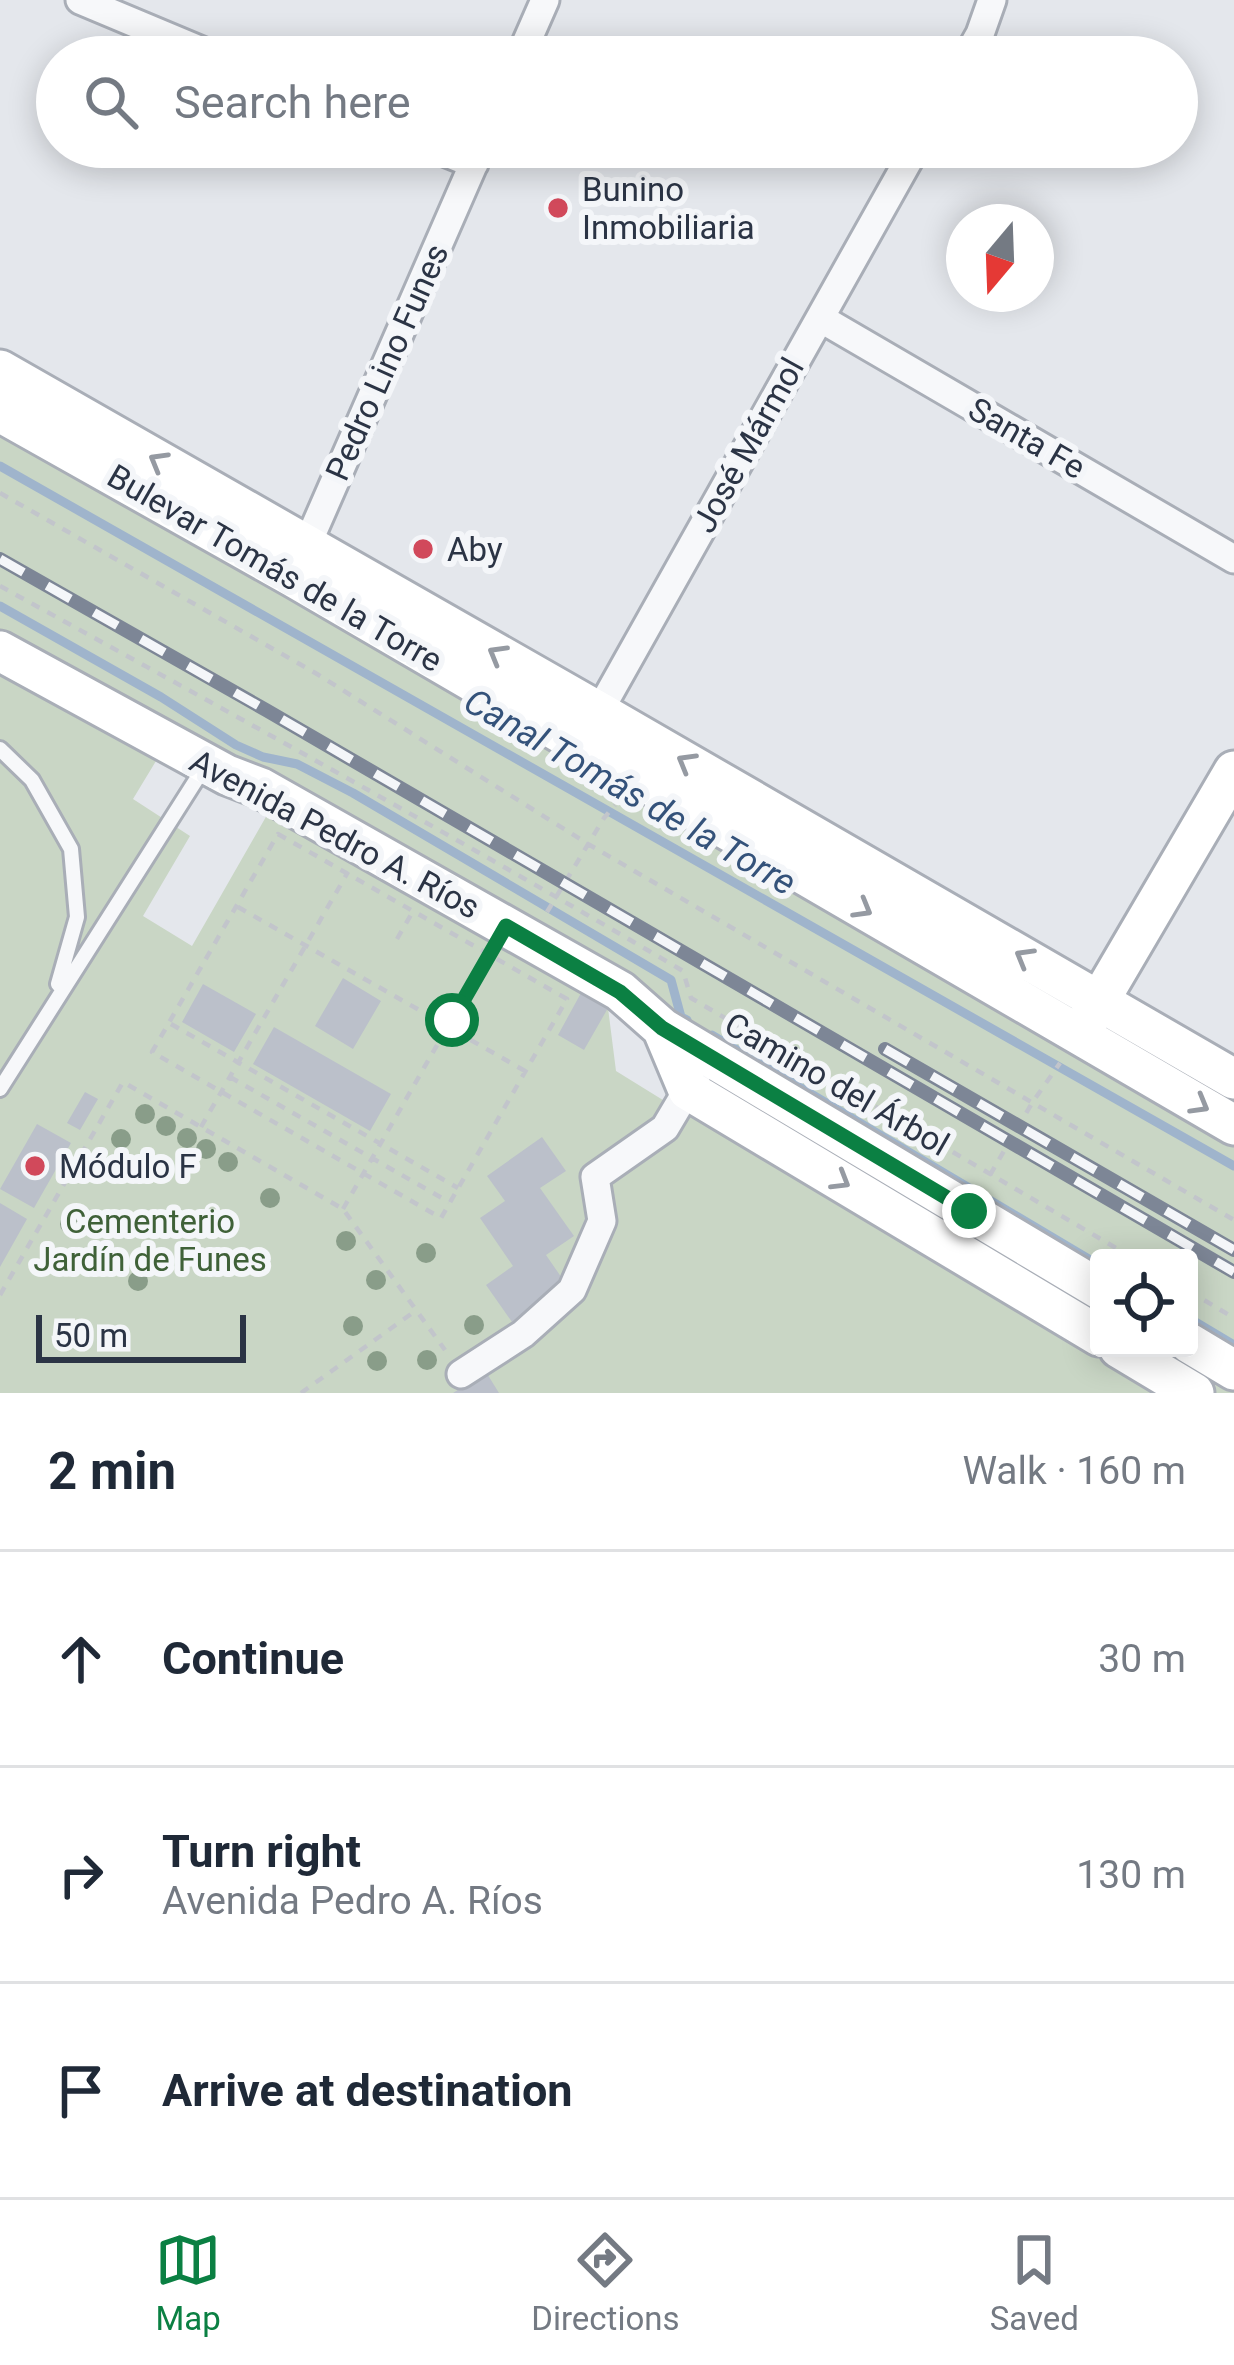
<!DOCTYPE html>
<meta charset="utf-8">
<style>
:root{--surface:#fff;--page:#f2f2f3;--text:#1f2937;--muted:#747a83;--line:#e0e1e3;--accent:#0b8043}
body{margin:0;font-family:Roboto,sans-serif;background:var(--page);color:var(--text)}
.controls{position:absolute;right:36px;bottom:36px;display:grid;overflow:hidden;border-radius:12px;box-shadow:0 6px 30px #0003}
.controls button{width:108px;height:108px;display:grid;place-items:center;padding:0;border:0;border-bottom:3px solid var(--line);background:var(--surface);color:var(--text);font:60px sans-serif}
.compass{position:absolute;left:946px;top:204px;width:108px;height:108px;border-radius:50%;background:var(--surface);box-shadow:0 6px 30px #0003;rotate:199deg}
.scale{position:absolute;left:36px;bottom:30px;width:210px;box-sizing:border-box;padding-left:12px;border:6px solid #2b3445;border-top:0;font-size:33px;line-height:42px;white-space:nowrap;color:#2b3445;-webkit-text-stroke:9px #f4f6f9;paint-order:stroke}
.stop{position:absolute;width:36px;height:36px;margin:-27px;border:9px solid #0b8043;border-radius:50%;background:#fff}
.stop.end{background:#0b8043;border-color:#fff;box-shadow:0 3px 12px #0008}
.list{margin:0;padding:0;list-style:none}
h2{display:flex;justify-content:space-between;align-items:center;height:156px;margin:0;padding:0 48px;font-size:51px}
h2 small{font-size:39px;font-weight:400;color:var(--muted)}
.list li{display:grid;grid-template-columns:78px 1fr auto;gap:36px;align-items:center;box-sizing:border-box;height:216px;padding:0 48px;border-top:3px solid var(--line)}
.list b{display:block;font-size:45px;white-space:nowrap}
.list p{margin:0;font-size:39px;white-space:nowrap;color:var(--muted)}
.list em{font-size:39px;font-style:normal;color:var(--muted)}
.icon{flex:none;width:66px;height:66px;fill:none;stroke:currentColor;stroke-width:2;stroke-linecap:round;stroke-linejoin:round}
.map{position:relative;flex:none;width:1234px;height:1393px;overflow:hidden}
.search{position:absolute;background:var(--surface);box-shadow:0 6px 30px #0003;left:36px;right:36px;top:36px;height:132px;display:flex;align-items:center;gap:30px;box-sizing:border-box;padding:0 42px;border-radius:66px;color:var(--muted);font-size:45px}
.sheet{height:804px;background:var(--surface)}
nav{display:flex;justify-content:space-around;align-items:center;box-sizing:border-box;height:168px;border-top:3px solid var(--line);background:var(--surface);font-size:33px;color:var(--muted)}
nav a{display:grid;justify-items:center;gap:6px}
nav .on{color:var(--accent)}
.map>svg:first-child{display:block}
</style>
<div class="map">
<svg width="1234" height="1393" viewBox="0 0 1234 1393">
<rect width="100%" height="100%" fill="#e4e7ec"/>
<!-- green -->
<path fill="#c9d6c5" fill-rule="evenodd" d="M 0,412 L 1234,1125 L 1234,1393 L 0,1393 L 0,676 L 156,761 L 133,799 L 190,836 L 143,916 L 192,946 L 267,815 L 608,1008 L 616,1071 L 692,1118 L 704,1099 L 662,1028 L 0,651 ZM 1099,1258 L 1189,1258 L 1189,1348 L 1099,1348 Z"/>
<g fill="none" stroke-linecap="round" stroke-linejoin="round">
<!-- stream -->
<path stroke="#9fb4cc" stroke-width="9" d="M 0,466 L 1234,1166
M 0,606 L 161,697 L 236,745 L 263,757 L 297,764 L 353,793 L 671,980 L 681,1017 L 687,1020
M 712,1035 L 1099,1265
M 1189,1318 L 1234,1345"/>
</g>
<!-- building -->
<path fill="#bbc0ca" d="M 343,978 L 381,1001 L 353,1049 L 315,1026 Z
M 203,984 L 256,1014 L 234,1052 L 182,1022 Z
M 581,993 L 608,1008 L 584,1050 L 558,1035 Z
M 274,1027 L 391,1094 L 370,1131 L 253,1064 Z
M 85,1092 L 98,1099 L 80,1130 L 67,1123 Z
M 37,1124 L 71,1143 L 34,1208 L 0,1189 Z
M 542,1137 L 566,1171 L 540,1188 L 574,1236 L 546,1255 L 566,1284 L 512,1322 L 486,1285 L 513,1266 L 480,1218 L 505,1201 L 487,1176 Z
M 0,1203 L 27,1219 L 0,1267 Z
M 486,1372 L 499,1393 L 453,1393 Z"/>
<g fill="none" stroke-linecap="round" stroke-linejoin="round">
<!-- lane casing -->
<g stroke="#a9aeb7" stroke-width="20">
<path id="lane" d="M 0,749 L 32,780 L 71,849 L 77,917 L 58,984
M 0,1089 L 203,769"/>
</g>
<!-- street casing -->
<g stroke="#a9aeb7" stroke-width="33">
<path id="street" d="M 80,0 L 216,57
M 520,57 L 545,0
M 967,57 L 980,34 L 992,0
M 432,147 L 474,164
M 820,318 L 1234,559
M 300,561 L 481,147
M 592,724 L 916,147
M 461,1374 L 523,1334 L 572,1290 L 602,1221 L 595,1177 L 665,1128 L 697,1074"/>
</g>
<!-- secondary casing -->
<g stroke="#a9aeb7" stroke-width="45">
<path id="secondary" d="M 0,370 L 599,712 L 1234,1079
M 0,412 L 293,577 L 1234,1125
M 0,651 L 227,775 L 261,788 L 620,991 L 662,1028 L 1099,1289
M 1088,1020 L 1234,771
M 662,1028 L 688,1090 L 1099,1336
M 1189,1343 L 1234,1370
M 1119,1348 L 1194,1393"/>
</g>
<!-- path -->
<path stroke="#c2c5cb" stroke-width="4.5" stroke-dasharray="9 9" stroke-linecap="butt" d="M 0,493 L 317,674 L 588,844 L 1234,1220
M 0,586 C 229,712 458,838 683,971 L 691,998 L 1133,1258
M 278,834 L 567,999 L 441,1218 L 152,1052 Z
M 238,907 L 442,1023
M 547,912 L 604,818 L 615,805
M 397,939 L 412,913
M 452,1020 L 488,958
M 171,1024 L 458,1188
M 455,1031 L 525,1071
M 230,1077 L 449,1202
M 201,1127 L 348,872
M 990,1175 L 1032,1103 L 1060,1063
M 343,1209 L 444,1033 L 442,1023 L 452,1020 L 455,1031 L 444,1033
M 1189,1291 L 1234,1318
M 0,1295 L 123,1082 L 343,1209 L 445,1350
M 301,1393 L 418,1309"/>
<!-- lane -->
<use href="#lane" stroke="#f7f8fa" stroke-width="14"/>
<!-- street -->
<use href="#street" stroke="#f7f8fa" stroke-width="27"/>
<!-- secondary -->
<use href="#secondary" stroke="#fff" stroke-width="39"/>
<!-- rail casing -->
<g stroke="#7d8696" stroke-width="14">
<path id="rail" d="M 0,559 L 266,710 L 1234,1272
M 885,1049 L 1234,1250"/>
</g>
<!-- rail -->
<use href="#rail" stroke="#f4f6f9" stroke-width="9" stroke-dasharray="27" stroke-linecap="butt"/>
</g>
<!-- trees -->
<g fill="#899d89">
<circle cx="145" cy="1114" r="10"/>
<circle cx="166" cy="1126" r="10"/>
<circle cx="187" cy="1138" r="10"/>
<circle cx="121" cy="1139" r="10"/>
<circle cx="206" cy="1149" r="10"/>
<circle cx="228" cy="1162" r="10"/>
<circle cx="270" cy="1198" r="10"/>
<circle cx="70" cy="1224" r="10"/>
<circle cx="346" cy="1241" r="10"/>
<circle cx="426" cy="1253" r="10"/>
<circle cx="108" cy="1259" r="10"/>
<circle cx="376" cy="1280" r="10"/>
<circle cx="138" cy="1281" r="10"/>
<circle cx="474" cy="1325" r="10"/>
<circle cx="353" cy="1326" r="10"/>
<circle cx="427" cy="1360" r="10"/>
<circle cx="377" cy="1361" r="10"/>
</g>
<!-- one-way arrows -->
<defs><path id="oneway-chevron" d="M-2-3.5L2.5 0L-2 3.5" fill="none" stroke-width="1.6" stroke-linecap="round" stroke-linejoin="round" transform="scale(3)"/></defs>
<g stroke="#959aa2">
<use href="#oneway-chevron" transform="translate(158 461) rotate(-150)"/>
<use href="#oneway-chevron" transform="translate(497 654) rotate(-150)"/>
<use href="#oneway-chevron" transform="translate(686 762) rotate(-150)"/>
<use href="#oneway-chevron" transform="translate(863 909) rotate(30)"/>
<use href="#oneway-chevron" transform="translate(1024 957) rotate(-150)"/>
<use href="#oneway-chevron" transform="translate(1200 1105) rotate(30)"/>
<use href="#oneway-chevron" transform="translate(841 1181) rotate(31)"/>
</g>
<g fill="none" stroke-linecap="round" stroke-linejoin="round">
<!-- route -->
<path stroke="#0b8043" stroke-width="15" d="M 452,1020 L 506,926 L 620,992 L 662,1028 L 969,1211"/>
</g>
<!-- markers -->
<g fill="#d1495b" stroke="#f4f6f9" stroke-width="4.5">
<circle cx="558" cy="208" r="12"/>
<circle cx="423" cy="549" r="12"/>
<circle cx="35" cy="1166" r="12"/>
</g>
<g text-anchor="middle" dominant-baseline="central" stroke-width="12" stroke-linejoin="round" paint-order="stroke">
<!-- poi labels -->
<g font-size="33" fill="#2b3445" stroke="#f4f6f9" text-anchor="start">
<text x="582" y="189">Bunino<tspan x="582" dy="38">Inmobiliaria</tspan></text>
<text x="447" y="549">Aby</text>
<text x="59" y="1166">Módulo F</text>
</g>
<!-- street labels -->
<g font-size="33" fill="#2b3445" stroke="#f4f6f9">
<text transform="translate(387 362) rotate(-66)">Pedro Lino Funes</text>
<text transform="translate(1027 438) rotate(30)">Santa Fe</text>
<text transform="translate(748 445) rotate(-61)">José Mármol</text>
<text transform="translate(275 568) rotate(30)">Bulevar Tomás de la Torre</text>
<text transform="translate(335 834) rotate(28)">Avenida Pedro A. Ríos</text>
<text transform="translate(837 1084) rotate(30)">Camino del Árbol</text>
</g>
<!-- park labels -->
<g font-size="33" fill="#3f6138" stroke="#f4f6f9">
<text x="150" y="1221">Cementerio<tspan x="150" dy="38">Jardín de Funes</tspan></text>
</g>
<!-- water labels -->
<g font-size="36" font-style="italic" fill="#34527a" stroke="#f4f6f9">
<text transform="translate(630 792) rotate(30)">Canal Tomás de la Torre</text>
</g>
</g>
</svg>
<div class="controls">
<button><svg class="icon" aria-label="locate" viewBox="0 0 24 24"><circle cx="12" cy="12" r="6"/><path d="M12 2v4M12 18v4M2 12h4M18 12h4"/></svg></button>
</div>
<svg class="compass" viewBox="-18 -18 36 36"><path d="M0-13l5 13h-10z" fill="#e53935"/><path d="M0 13l5-13h-10z" fill="#747a83"/></svg>
<div class="scale">50 m</div>
<div class="stop" style="left:452px;top:1020px"></div>
<div class="stop end" style="left:969px;top:1211px"></div>
<div class="search"><svg class="icon" aria-label="search" viewBox="0 0 24 24"><circle cx="10" cy="10" r="6"/><path d="M15 15l6 6"/></svg>Search here</div>
</div>
<section class="sheet">
<h2>2 min<small>Walk · 160 m</small></h2>
<ul class="list">
<li><svg class="icon" aria-label="ahead" viewBox="0 0 24 24"><path d="M12 20V5M6 11l6-6 6 6"/></svg><div><b>Continue</b></div><em>30 m</em></li>
<li><svg class="icon" aria-label="right" viewBox="0 0 24 24"><path d="M7 20v-9h11M14 6l5 5-5 5"/></svg><div><b>Turn right</b><p>Avenida Pedro A. Ríos</p></div><em>130 m</em></li>
<li><svg class="icon" aria-label="arrive" viewBox="0 0 24 24"><path d="M6 21V4h12l-3 4 3 4H6"/></svg><div><b>Arrive at destination</b></div></li>
</ul>
</section>
<nav>
<a class="on"><svg class="icon" aria-label="map" viewBox="0 0 24 24"><path d="M3 6l6-2 6 2 6-2v14l-6 2-6-2-6 2zM9 4v14M15 6v14"/></svg>Map</a>
<a><svg class="icon" aria-label="directions" viewBox="0 0 24 24"><path d="M12 3l9 9-9 9-9-9zM9 14v-3h6M13 9l2 2-2 2"/></svg>Directions</a>
<a><svg class="icon" aria-label="saved" viewBox="0 0 24 24"><path d="M7 4h10v16l-5-4-5 4z"/></svg>Saved</a>
</nav>
